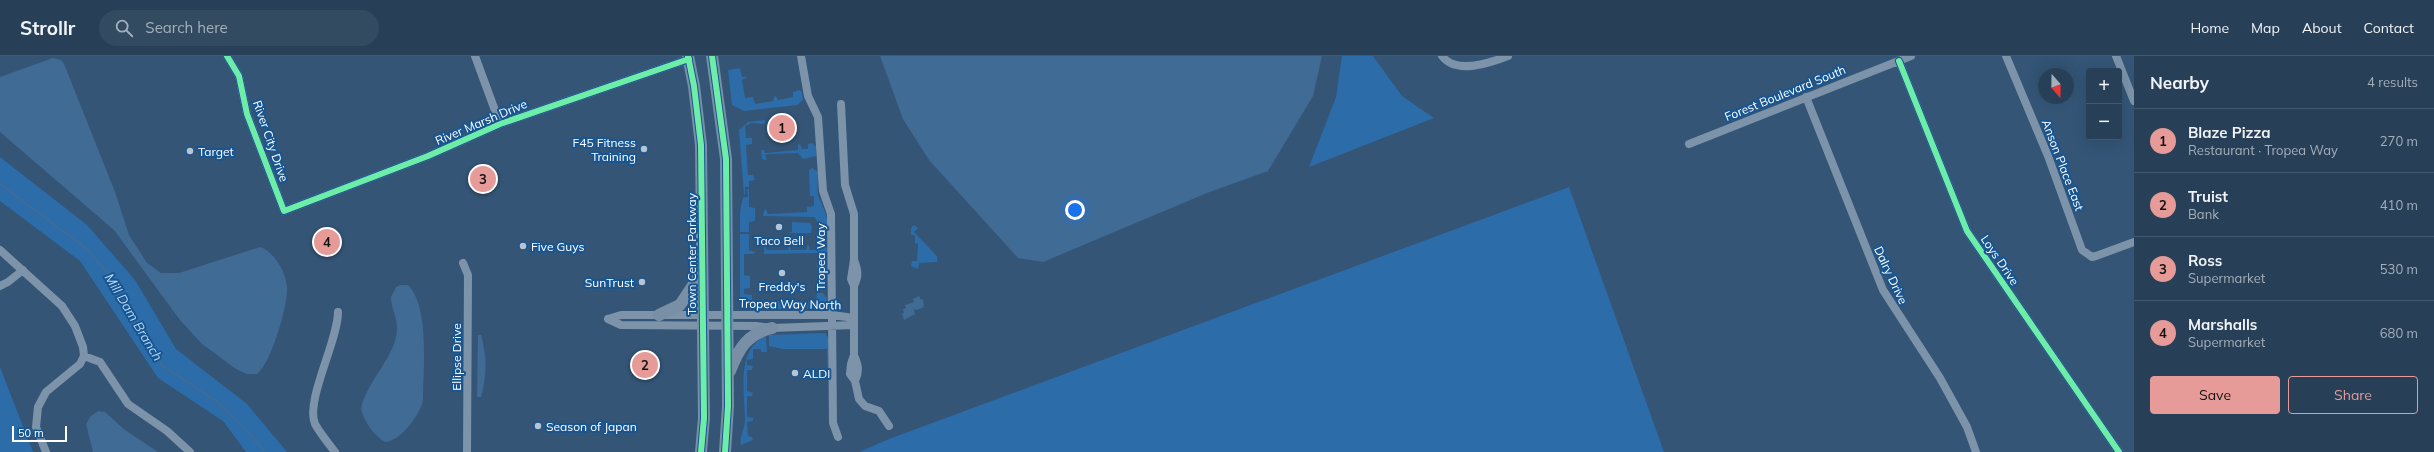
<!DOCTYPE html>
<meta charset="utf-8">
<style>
:root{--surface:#274058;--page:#334b61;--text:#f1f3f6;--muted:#a4afba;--line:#43596e;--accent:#e69b98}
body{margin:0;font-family:Mulish,sans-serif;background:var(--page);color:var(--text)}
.controls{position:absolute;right:12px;top:12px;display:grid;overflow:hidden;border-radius:4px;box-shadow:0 4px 16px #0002}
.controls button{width:36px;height:36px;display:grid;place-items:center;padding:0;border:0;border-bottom:1px solid var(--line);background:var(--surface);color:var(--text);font:20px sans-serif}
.compass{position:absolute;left:2038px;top:12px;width:36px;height:36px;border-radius:50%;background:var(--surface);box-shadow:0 4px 16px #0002;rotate:160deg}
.scale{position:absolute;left:12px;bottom:10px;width:55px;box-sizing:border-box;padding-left:4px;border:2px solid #fff;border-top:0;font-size:11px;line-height:14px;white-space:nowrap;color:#fff;-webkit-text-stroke:3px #185692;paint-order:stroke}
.you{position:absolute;left:1075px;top:154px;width:14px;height:14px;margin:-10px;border:3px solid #fff;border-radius:50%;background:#1a73e8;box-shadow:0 0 0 6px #1a73e833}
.badge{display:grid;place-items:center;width:26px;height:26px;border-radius:50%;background:var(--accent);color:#111;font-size:13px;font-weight:700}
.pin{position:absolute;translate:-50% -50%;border:2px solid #fff;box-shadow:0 1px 4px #0006}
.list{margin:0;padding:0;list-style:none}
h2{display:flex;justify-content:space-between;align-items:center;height:52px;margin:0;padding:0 16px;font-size:17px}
h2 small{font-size:13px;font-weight:400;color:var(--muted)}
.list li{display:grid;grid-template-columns:26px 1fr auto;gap:12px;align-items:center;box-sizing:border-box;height:64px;padding:0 16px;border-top:1px solid var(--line)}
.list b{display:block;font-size:15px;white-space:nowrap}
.list p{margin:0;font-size:13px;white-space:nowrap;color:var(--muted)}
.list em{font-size:13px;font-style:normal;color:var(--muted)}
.actions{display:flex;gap:8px;padding:12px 16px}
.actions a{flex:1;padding:9px 0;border:1px solid var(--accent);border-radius:4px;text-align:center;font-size:14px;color:var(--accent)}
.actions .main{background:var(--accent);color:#111}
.icon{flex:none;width:22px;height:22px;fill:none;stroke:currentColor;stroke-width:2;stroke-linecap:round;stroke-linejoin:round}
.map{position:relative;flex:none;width:2134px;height:396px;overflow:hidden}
header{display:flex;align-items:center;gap:24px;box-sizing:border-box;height:56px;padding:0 20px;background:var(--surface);border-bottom:1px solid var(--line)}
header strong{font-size:19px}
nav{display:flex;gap:22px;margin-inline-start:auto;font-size:14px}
.search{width:280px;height:36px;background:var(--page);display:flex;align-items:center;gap:10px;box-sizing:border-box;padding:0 14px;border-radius:22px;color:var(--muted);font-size:15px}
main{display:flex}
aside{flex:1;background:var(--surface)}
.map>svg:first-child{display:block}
</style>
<header>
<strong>Strollr</strong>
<div class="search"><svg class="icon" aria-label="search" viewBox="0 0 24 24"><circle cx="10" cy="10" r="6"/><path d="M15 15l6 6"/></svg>Search here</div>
<nav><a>Home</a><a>Map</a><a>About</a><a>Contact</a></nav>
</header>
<main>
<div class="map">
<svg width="2134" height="396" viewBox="0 0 2134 396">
<rect width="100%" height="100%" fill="#345576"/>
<!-- green -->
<path fill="#2c6ca8" d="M 1342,0 L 1373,0 L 1402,40 L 1434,62 L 1309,111 L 1336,41 Z
M 740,12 L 742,21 L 748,21 L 742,24 L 745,42 L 753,41 L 755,48 L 773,45 L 775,39 L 778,44 L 793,41 L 793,36 L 799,34 L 802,36 L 803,44 L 797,49 L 744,55 L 732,49 L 728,14 Z
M 765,64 L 765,68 L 751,67 L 745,70 L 746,82 L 752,82 L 752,88 L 746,89 L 748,119 L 753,119 L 755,124 L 749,125 L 749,131 L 745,131 L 745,139 L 744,139 L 739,74 L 748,66 Z
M 812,87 L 816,91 L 816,100 L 803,103 L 798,97 L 768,98 L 765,99 L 767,104 L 762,103 L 761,94 L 764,94 L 765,97 L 798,94 L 798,89 L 800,88 L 802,93 L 808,93 L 808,88 Z
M 0,101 L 87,169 L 135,224 L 176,293 L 247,348 L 287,396 L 246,396 L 223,365 L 158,322 L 80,205 L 0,145 Z
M 812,112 L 818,116 C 818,123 817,132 818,139 C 821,149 836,171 822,179 L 818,175 L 822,171 L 814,161 L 763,160 L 765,152 L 768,158 L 807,156 L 807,151 L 814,150 L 814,140 L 810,140 L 809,114 Z
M 1569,131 L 1664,396 L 859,396 L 889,383 Z
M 747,133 L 749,133 L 749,151 L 755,152 L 755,165 L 749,166 L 749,176 L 740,176 L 740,156 L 743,141 L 748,141 Z
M 792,166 L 810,167 L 812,170 L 811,177 L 787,177 L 792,176 Z
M 914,169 L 918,172 L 914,176 L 937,200 L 937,206 L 919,207 L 918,213 L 911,210 L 912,205 L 917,205 L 918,188 L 915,187 L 915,179 L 911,179 L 911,172 Z
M 740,178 L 749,178 L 749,194 L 755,196 L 754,198 L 744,198 L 744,219 L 750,220 L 750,232 L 744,233 L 744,238 L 752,239 L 752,245 L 773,245 L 775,252 L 757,253 L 742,248 L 740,239 Z
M 764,188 L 767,194 L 788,194 L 789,188 L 791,194 L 806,194 L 808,188 L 810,194 L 818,194 L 819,188 L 824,188 L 827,192 L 826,227 L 822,229 L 817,225 L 817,207 L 822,207 L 821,197 L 764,198 Z
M 817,237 L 823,237 L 827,242 L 826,251 L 824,254 L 822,251 L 776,253 L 777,245 L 816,245 Z
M 825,277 L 829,283 L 828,326 L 827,293 L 782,293 L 769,290 L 769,279 Z
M 766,280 L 767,296 L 761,296 L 761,293 L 753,293 L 753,303 L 747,304 L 747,309 L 753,310 L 752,314 L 747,314 L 747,335 L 753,337 L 752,340 L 747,340 L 747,361 L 753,362 L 753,365 L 747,366 L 748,380 L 752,381 L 753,384 L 741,389 C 739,383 744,373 745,366 C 745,338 735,293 766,280 Z
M 0,311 L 33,396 L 0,396 Z"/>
<!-- water -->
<path fill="#406b95" d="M 880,0 L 1322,0 L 1313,40 L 1268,115 L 1207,137 L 1043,206 L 1018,202 L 929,104 L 903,63 Z
M 53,2 L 61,4 L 64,8 L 115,136 L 129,179 L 147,207 L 161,217 L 179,217 L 260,191 C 274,195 287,218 287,232 C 288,250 271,308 257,318 L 247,318 L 236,313 L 202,288 L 180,264 L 114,174 L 0,76 L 0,21 Z
M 401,229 L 408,229 C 430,251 423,315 423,344 C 420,359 401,385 385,386 C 374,380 364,365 361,353 C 366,326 396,300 397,274 C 398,263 391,252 391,241 L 396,231 Z
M 919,240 L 921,244 L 923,243 L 924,251 L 917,254 L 914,253 L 915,258 L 904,264 L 902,258 L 904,257 L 903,253 L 906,252 L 905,249 L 914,246 L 913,243 Z
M 478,279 L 481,279 C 487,301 487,319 481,341 L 477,341 Z
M 98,355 L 105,356 L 125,374 L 158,396 L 93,396 L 86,368 L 90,361 Z"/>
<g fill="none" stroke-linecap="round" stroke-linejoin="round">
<!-- stream -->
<path stroke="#406b95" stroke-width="2" d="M 0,128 L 87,193 L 113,223 L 126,251 L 162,309 L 216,345 L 247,375 L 265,396"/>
<!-- minor -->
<path stroke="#7c93a9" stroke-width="8" d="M 227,0 L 239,20 L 247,58 L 284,155 L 428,100 L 500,68 L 689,3
M 475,0 L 500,68
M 801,0 L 808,40 L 818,61 L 823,135 L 831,158 L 833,367 L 838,381
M 1442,0 C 1456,19 1490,7 1508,0
M 2006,0 L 2048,100 L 2082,194 L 2092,201 L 2096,200 L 2134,186
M 2116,0 L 2134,45
M 1899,5 L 1967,175 L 2119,396
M 1806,41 L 1883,234 L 1940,322 L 1967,371 L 1976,396
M 841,48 L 845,129 L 854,158 L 854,204 L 851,223 L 854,230 L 854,299 C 858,308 860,315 855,325
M 1689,88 L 1911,0
M 0,194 L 62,250 L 75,270 L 83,291 L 84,300 L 80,308 L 46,336 L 38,351 L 36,371 L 46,396
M 854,204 C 858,214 859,220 854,230
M 463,207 L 468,219 L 467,396
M 0,230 L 8,226 L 23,214
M 608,263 L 621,269 L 756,270 L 772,272 L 854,269
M 608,263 L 621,259 L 832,259 L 854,262
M 854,299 L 851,308 L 850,318 L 855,325 L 859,343 L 865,350 L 879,355 L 889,370
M 84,300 L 100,306 L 128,348 L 167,375 L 190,396
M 335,396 C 328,387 320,377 315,368 C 305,345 338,285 338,256"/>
<!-- secondary -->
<path stroke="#788fa5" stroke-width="12" d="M 688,0 L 694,30 L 701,89 L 704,362 L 701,396
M 712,0 L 726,103 L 728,350 L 725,396
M 659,259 L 680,249 L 702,216
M 730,315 C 739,292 747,278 772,272"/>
<!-- cycleway casing -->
<g stroke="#185692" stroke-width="8">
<path id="cycleway" d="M 227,0 L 239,20 L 247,58 L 284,155 L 428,100 L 500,68 L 689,3
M 688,0 L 694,30 L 701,89 L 704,362 L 701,396
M 712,0 L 726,103 L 728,350 L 725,396
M 1899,5 L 1967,175 L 2119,396"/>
</g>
<!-- cycleway -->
<use href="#cycleway" stroke="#6deda7" stroke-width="6"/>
</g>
<!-- markers -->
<g fill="#b8c4cf" stroke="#185692" stroke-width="1.5">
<circle cx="644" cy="93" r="4"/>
<circle cx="190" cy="95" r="4"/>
<circle cx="779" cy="171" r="4"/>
<circle cx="523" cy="190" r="4"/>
<circle cx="782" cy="217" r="4"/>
<circle cx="642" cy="226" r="4"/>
<circle cx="795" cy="317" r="4"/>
<circle cx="538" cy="370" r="4"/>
</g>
<g text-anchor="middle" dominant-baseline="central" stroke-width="4" stroke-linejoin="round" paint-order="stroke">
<!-- street labels -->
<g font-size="12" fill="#fff" stroke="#185692">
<text transform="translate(1785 37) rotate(-22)">Forest Boulevard South</text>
<text transform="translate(481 66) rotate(-23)">River Marsh Drive</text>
<text transform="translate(271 85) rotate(71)">River City Drive</text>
<text transform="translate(2063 109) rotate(69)">Anson Place East</text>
<text transform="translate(691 198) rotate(-90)">Town Center Parkway</text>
<text transform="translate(820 201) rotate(-90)">Tropea Way</text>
<text transform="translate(2000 204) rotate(56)">Loys Drive</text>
<text transform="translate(1891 219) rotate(65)">Dalry Drive</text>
<text transform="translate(790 248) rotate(1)">Tropea Way North</text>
<text transform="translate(456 301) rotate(-90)">Ellipse Drive</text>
</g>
<!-- poi labels -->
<g font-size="12" fill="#fff" stroke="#185692" text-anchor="start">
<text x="636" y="86" text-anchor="end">F45 Fitness<tspan x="636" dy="14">Training</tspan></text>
<text x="198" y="95">Target</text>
<text x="779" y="184" text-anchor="middle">Taco Bell</text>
<text x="531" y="190">Five Guys</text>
<text x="634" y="226" text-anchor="end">SunTrust</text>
<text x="782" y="230" text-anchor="middle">Freddy's</text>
<text x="803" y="317">ALDI</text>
<text x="546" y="370">Season of Japan</text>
</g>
<!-- water labels -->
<g font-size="13" font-style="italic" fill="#b3d7f7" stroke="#185692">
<text transform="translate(134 261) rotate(59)">Mill Dam Branch</text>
</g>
</g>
</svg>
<div class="controls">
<button>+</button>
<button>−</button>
</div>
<svg class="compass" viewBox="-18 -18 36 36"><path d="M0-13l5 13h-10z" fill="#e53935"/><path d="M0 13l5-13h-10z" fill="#a4afba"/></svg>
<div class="scale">50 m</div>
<div class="you"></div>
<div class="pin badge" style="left:782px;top:72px">1</div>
<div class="pin badge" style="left:645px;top:309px">2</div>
<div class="pin badge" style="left:483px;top:123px">3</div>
<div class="pin badge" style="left:327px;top:186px">4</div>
</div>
<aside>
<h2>Nearby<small>4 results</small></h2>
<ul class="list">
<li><span class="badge">1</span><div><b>Blaze Pizza</b><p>Restaurant · Tropea Way</p></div><em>270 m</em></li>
<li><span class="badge">2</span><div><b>Truist</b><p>Bank</p></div><em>410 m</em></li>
<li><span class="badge">3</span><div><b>Ross</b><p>Supermarket</p></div><em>530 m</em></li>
<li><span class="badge">4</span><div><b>Marshalls</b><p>Supermarket</p></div><em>680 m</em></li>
</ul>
<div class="actions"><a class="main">Save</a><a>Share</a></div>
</aside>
</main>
